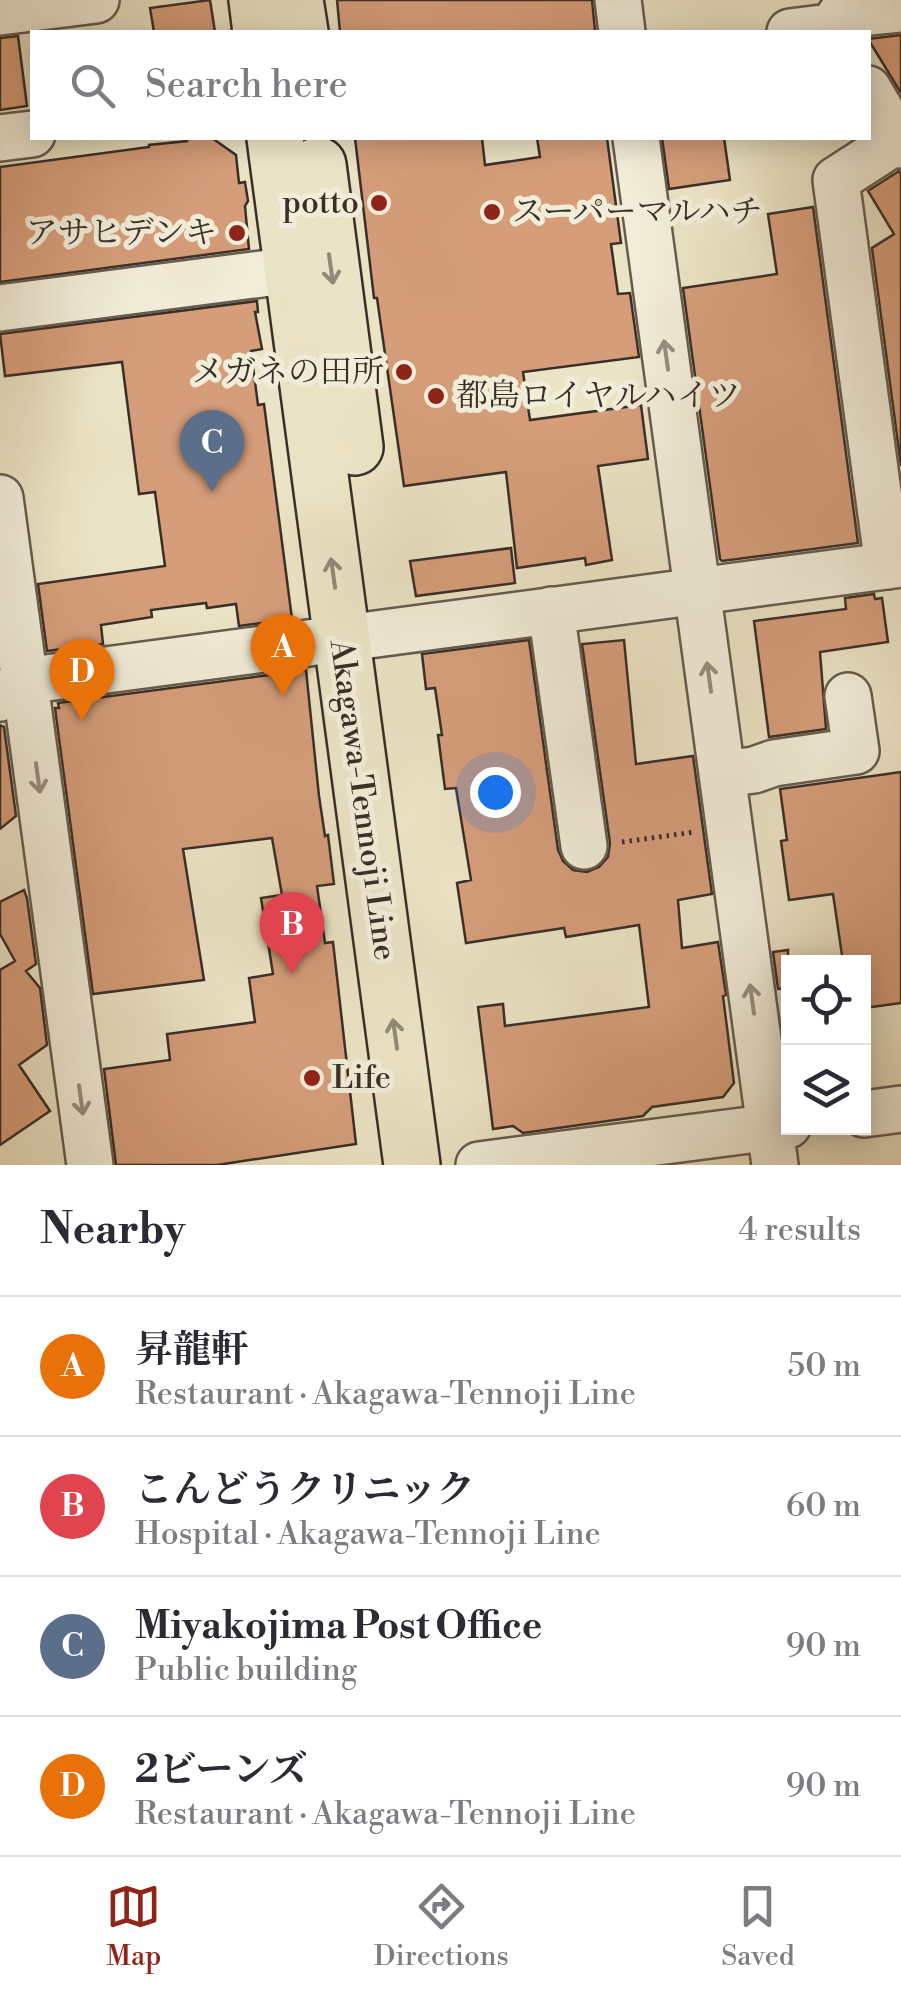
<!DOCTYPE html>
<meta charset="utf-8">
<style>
:root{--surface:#fff;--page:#f7f7f7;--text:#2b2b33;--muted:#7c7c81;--line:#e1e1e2;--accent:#8f2418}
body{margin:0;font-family:"Libre Bodoni","Noto Serif JP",serif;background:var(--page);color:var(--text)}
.controls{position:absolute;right:30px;bottom:30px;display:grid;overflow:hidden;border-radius:0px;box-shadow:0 5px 25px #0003}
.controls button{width:90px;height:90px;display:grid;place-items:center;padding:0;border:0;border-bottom:2px solid var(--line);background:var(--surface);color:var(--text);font:50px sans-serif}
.you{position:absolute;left:495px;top:792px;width:35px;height:35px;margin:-25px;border:8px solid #fff;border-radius:50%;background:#1a73e8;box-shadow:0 0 0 15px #1a73e833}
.badge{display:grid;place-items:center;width:65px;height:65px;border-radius:50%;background:var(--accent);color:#fff;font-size:32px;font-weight:700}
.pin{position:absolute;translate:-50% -82px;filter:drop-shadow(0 2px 5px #0008)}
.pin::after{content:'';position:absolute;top:52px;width:35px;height:30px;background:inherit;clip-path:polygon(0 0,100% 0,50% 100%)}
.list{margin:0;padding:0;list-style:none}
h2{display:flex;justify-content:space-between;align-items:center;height:130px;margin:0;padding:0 40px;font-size:42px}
h2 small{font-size:32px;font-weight:400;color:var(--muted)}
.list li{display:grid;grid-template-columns:65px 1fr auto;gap:30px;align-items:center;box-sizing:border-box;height:140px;padding:0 40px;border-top:2px solid var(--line)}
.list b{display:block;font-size:38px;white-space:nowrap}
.list p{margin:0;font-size:32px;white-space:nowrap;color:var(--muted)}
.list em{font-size:32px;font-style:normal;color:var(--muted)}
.icon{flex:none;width:55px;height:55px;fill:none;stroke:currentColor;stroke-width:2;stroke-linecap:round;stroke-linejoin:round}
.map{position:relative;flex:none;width:901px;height:1165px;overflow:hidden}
.search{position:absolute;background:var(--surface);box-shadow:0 5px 25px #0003;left:30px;right:30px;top:30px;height:110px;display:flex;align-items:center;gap:25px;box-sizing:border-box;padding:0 35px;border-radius:0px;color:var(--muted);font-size:38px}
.sheet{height:690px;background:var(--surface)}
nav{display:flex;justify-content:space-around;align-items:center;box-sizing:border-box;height:140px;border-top:2px solid var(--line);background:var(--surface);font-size:28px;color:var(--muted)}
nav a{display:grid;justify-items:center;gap:5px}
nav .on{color:var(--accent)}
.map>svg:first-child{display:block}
</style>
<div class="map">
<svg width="901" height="1165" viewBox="0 0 901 1165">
<rect width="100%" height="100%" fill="#ebe3c5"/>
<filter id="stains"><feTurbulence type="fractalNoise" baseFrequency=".002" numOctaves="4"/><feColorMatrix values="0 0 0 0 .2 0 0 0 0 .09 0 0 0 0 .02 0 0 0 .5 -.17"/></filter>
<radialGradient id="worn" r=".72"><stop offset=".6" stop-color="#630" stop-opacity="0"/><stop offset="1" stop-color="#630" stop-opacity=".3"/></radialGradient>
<!-- building -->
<path fill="#d59d7a" stroke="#3a2f27" stroke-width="2.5" d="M 210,0 L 215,32 L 154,32 L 150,8 Z
M 337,0 L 592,0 L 595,31 L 340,32 Z
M 901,35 L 901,93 L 868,39 Z
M 18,36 L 27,106 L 0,110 L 0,38 Z
M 187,138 L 212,138 L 236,155 L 239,183 L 245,182 L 248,201 L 245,206 L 249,249 L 0,282 L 0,167 L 149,147 L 149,145 L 187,141 Z
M 355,138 L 482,138 L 485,165 L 540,157 L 537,138 L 607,138 L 621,243 L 611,244 L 618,294 L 630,293 L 639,357 L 523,372 L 530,420 L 641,405 L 648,459 L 598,466 L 612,560 L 586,565 L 585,558 L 517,568 L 506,472 L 404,486 L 377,298 L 374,298 Z
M 662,138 L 724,138 L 730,180 L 669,189 Z
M 899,171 L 901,175 L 901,466 L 872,248 L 894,234 L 868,191 Z
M 813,207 L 858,543 L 722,561 L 720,559 L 683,288 L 777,274 L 768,214 Z
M 257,301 L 258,312 L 255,312 L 262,349 L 251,351 L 258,405 L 264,404 L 292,619 L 239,626 L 236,604 L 207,608 L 206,603 L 151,610 L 152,617 L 101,625 L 103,644 L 47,651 L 38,584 L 165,566 L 155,492 L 139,494 L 122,362 L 5,376 L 0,334 Z
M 511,548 L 515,583 L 416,596 L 410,561 Z
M 874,594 L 875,599 L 882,598 L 888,642 L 820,652 L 826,729 L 769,737 L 754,621 L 846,609 L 845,598 Z
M 529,640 L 558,850 L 563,861 L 573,870 L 587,872 L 599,867 L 608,857 L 610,843 L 582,644 L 624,640 L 636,764 L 693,756 L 712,894 L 678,900 L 682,948 L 718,942 L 726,995 L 723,996 L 734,1083 L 723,1097 L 652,1107 L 643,1116 L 523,1133 L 513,1126 L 493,1129 L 478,1007 L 503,1004 L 505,1026 L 649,1007 L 639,925 L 566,937 L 564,928 L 466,943 L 457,883 L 471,880 L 456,788 L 445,789 L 438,735 L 442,735 L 435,688 L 426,689 L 422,654 Z
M 306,670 L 319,796 L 325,836 L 328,835 L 334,884 L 317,886 L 325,943 L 333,942 L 356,1144 L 217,1165 L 116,1165 L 104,1069 L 170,1060 L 167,1034 L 255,1022 L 249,978 L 273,974 L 261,898 L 282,895 L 272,838 L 183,849 L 204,980 L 93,994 L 55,708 L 59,708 L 58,703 Z
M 0,725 L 4,727 L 16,816 L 0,829 Z
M 901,772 L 901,1003 L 864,1008 L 864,962 L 843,962 L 833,894 L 789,900 L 781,841 L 787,840 L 780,789 Z
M 24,890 L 27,898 L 36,964 L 26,971 L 40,988 L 47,1045 L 19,1065 L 50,1111 L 0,1145 L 0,970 L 15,961 L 0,934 L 0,902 Z
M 788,950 L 788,988 L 778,989 L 773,952 Z"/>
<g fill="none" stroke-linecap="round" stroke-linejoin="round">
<!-- minor casing -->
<g stroke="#665c4e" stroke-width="50">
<path id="minor" d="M 618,0 L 622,32
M 0,12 L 96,0
M 840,15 L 901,9
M 790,32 L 845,25
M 868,89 L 901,145
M 0,138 L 32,134
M 636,138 L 775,1165
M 0,308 L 292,270
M 0,498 L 90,1165
M 888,566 L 836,180 L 898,140
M 551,610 L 584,846
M 0,698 L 24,681 L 901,564
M 722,774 L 754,770 L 774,763 L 856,751 L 848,696
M 864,1114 L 901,1109
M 479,1165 L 788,1125"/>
</g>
<!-- major casing -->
<g stroke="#3a2f27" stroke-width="60">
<path id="major" d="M 257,0 L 261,32
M 295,0 L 300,32
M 275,138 L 412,1165
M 318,165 L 355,447"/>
</g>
<!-- path -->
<path stroke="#3a2f27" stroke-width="5" stroke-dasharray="2.5 5" stroke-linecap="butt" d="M 622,842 L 695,832"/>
<!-- minor -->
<use href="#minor" stroke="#f2edd9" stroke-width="45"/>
<!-- major -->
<use href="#major" stroke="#ebe3c5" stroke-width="55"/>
</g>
<!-- one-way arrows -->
<defs><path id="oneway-shaft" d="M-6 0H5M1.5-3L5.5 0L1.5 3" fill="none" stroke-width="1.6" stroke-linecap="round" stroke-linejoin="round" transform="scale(2.5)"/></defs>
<g stroke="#928976">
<use href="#oneway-shaft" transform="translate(331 269) rotate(82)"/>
<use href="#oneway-shaft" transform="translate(333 573) rotate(-98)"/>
<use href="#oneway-shaft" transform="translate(395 1034) rotate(-98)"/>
</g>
<g stroke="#968e80">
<use href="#oneway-shaft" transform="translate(666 355) rotate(-98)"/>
<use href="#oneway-shaft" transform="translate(709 677) rotate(-98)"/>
<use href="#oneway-shaft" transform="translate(38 778) rotate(82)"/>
<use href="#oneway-shaft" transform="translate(752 999) rotate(-98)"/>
<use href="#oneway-shaft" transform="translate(81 1100) rotate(82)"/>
</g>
<!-- markers -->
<g fill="#8f2418" stroke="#f2edd9" stroke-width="4">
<circle cx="379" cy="203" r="10"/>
<circle cx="492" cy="212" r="10"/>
<circle cx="237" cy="233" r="10"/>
<circle cx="404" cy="372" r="10"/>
<circle cx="436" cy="396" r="10"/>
<circle cx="312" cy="1078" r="10"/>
</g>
<g text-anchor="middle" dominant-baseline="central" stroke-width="10" stroke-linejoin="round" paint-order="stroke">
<!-- poi labels -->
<g font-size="32" fill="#3a2f27" stroke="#f2edd9" text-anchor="end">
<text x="359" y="203">potto</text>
<text x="512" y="212" text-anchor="start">スーパーマルハチ</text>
<text x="217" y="233">アサヒデンキ</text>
<text x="384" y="372">メガネの田所</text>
<text x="456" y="396" text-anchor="start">都島ロイヤルハイツ</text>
<text x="332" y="1078" text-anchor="start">Life</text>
</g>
<!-- street labels -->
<g font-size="32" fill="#3a2f27" stroke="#f2edd9">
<text transform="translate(363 800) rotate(82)">Akagawa-Tennoji Line</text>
</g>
</g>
<rect width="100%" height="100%" filter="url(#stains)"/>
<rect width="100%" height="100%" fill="url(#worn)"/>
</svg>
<div class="controls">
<button><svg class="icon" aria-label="locate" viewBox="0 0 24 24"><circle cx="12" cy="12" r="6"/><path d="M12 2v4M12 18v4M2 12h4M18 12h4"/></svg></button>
<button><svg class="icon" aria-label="layers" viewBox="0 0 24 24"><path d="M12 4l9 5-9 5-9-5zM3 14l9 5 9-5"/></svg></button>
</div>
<div class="you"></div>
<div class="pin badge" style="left:283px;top:696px;background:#e8710a">A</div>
<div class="pin badge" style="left:292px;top:974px;background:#e0444e">B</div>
<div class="pin badge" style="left:212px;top:492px;background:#5c6f8a">C</div>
<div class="pin badge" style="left:82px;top:721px;background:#e8710a">D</div>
<div class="search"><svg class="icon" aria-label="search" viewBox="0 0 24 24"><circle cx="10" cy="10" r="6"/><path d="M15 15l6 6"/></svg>Search here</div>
</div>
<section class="sheet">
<h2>Nearby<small>4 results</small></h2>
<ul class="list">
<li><span class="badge" style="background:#e8710a">A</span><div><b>昇龍軒</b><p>Restaurant · Akagawa-Tennoji Line</p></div><em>50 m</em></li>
<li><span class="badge" style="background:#e0444e">B</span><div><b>こんどうクリニック</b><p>Hospital · Akagawa-Tennoji Line</p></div><em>60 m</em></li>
<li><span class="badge" style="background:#5c6f8a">C</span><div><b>Miyakojima Post Office</b><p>Public building</p></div><em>90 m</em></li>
<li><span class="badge" style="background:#e8710a">D</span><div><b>2ビーンズ</b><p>Restaurant · Akagawa-Tennoji Line</p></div><em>90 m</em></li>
</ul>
</section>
<nav>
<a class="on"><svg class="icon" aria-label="map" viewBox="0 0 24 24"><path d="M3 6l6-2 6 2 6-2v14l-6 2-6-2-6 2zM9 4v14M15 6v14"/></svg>Map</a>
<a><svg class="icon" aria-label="directions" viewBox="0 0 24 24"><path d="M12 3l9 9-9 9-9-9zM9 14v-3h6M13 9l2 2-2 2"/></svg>Directions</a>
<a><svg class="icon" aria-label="saved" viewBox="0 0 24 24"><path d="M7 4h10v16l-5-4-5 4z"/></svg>Saved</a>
</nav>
